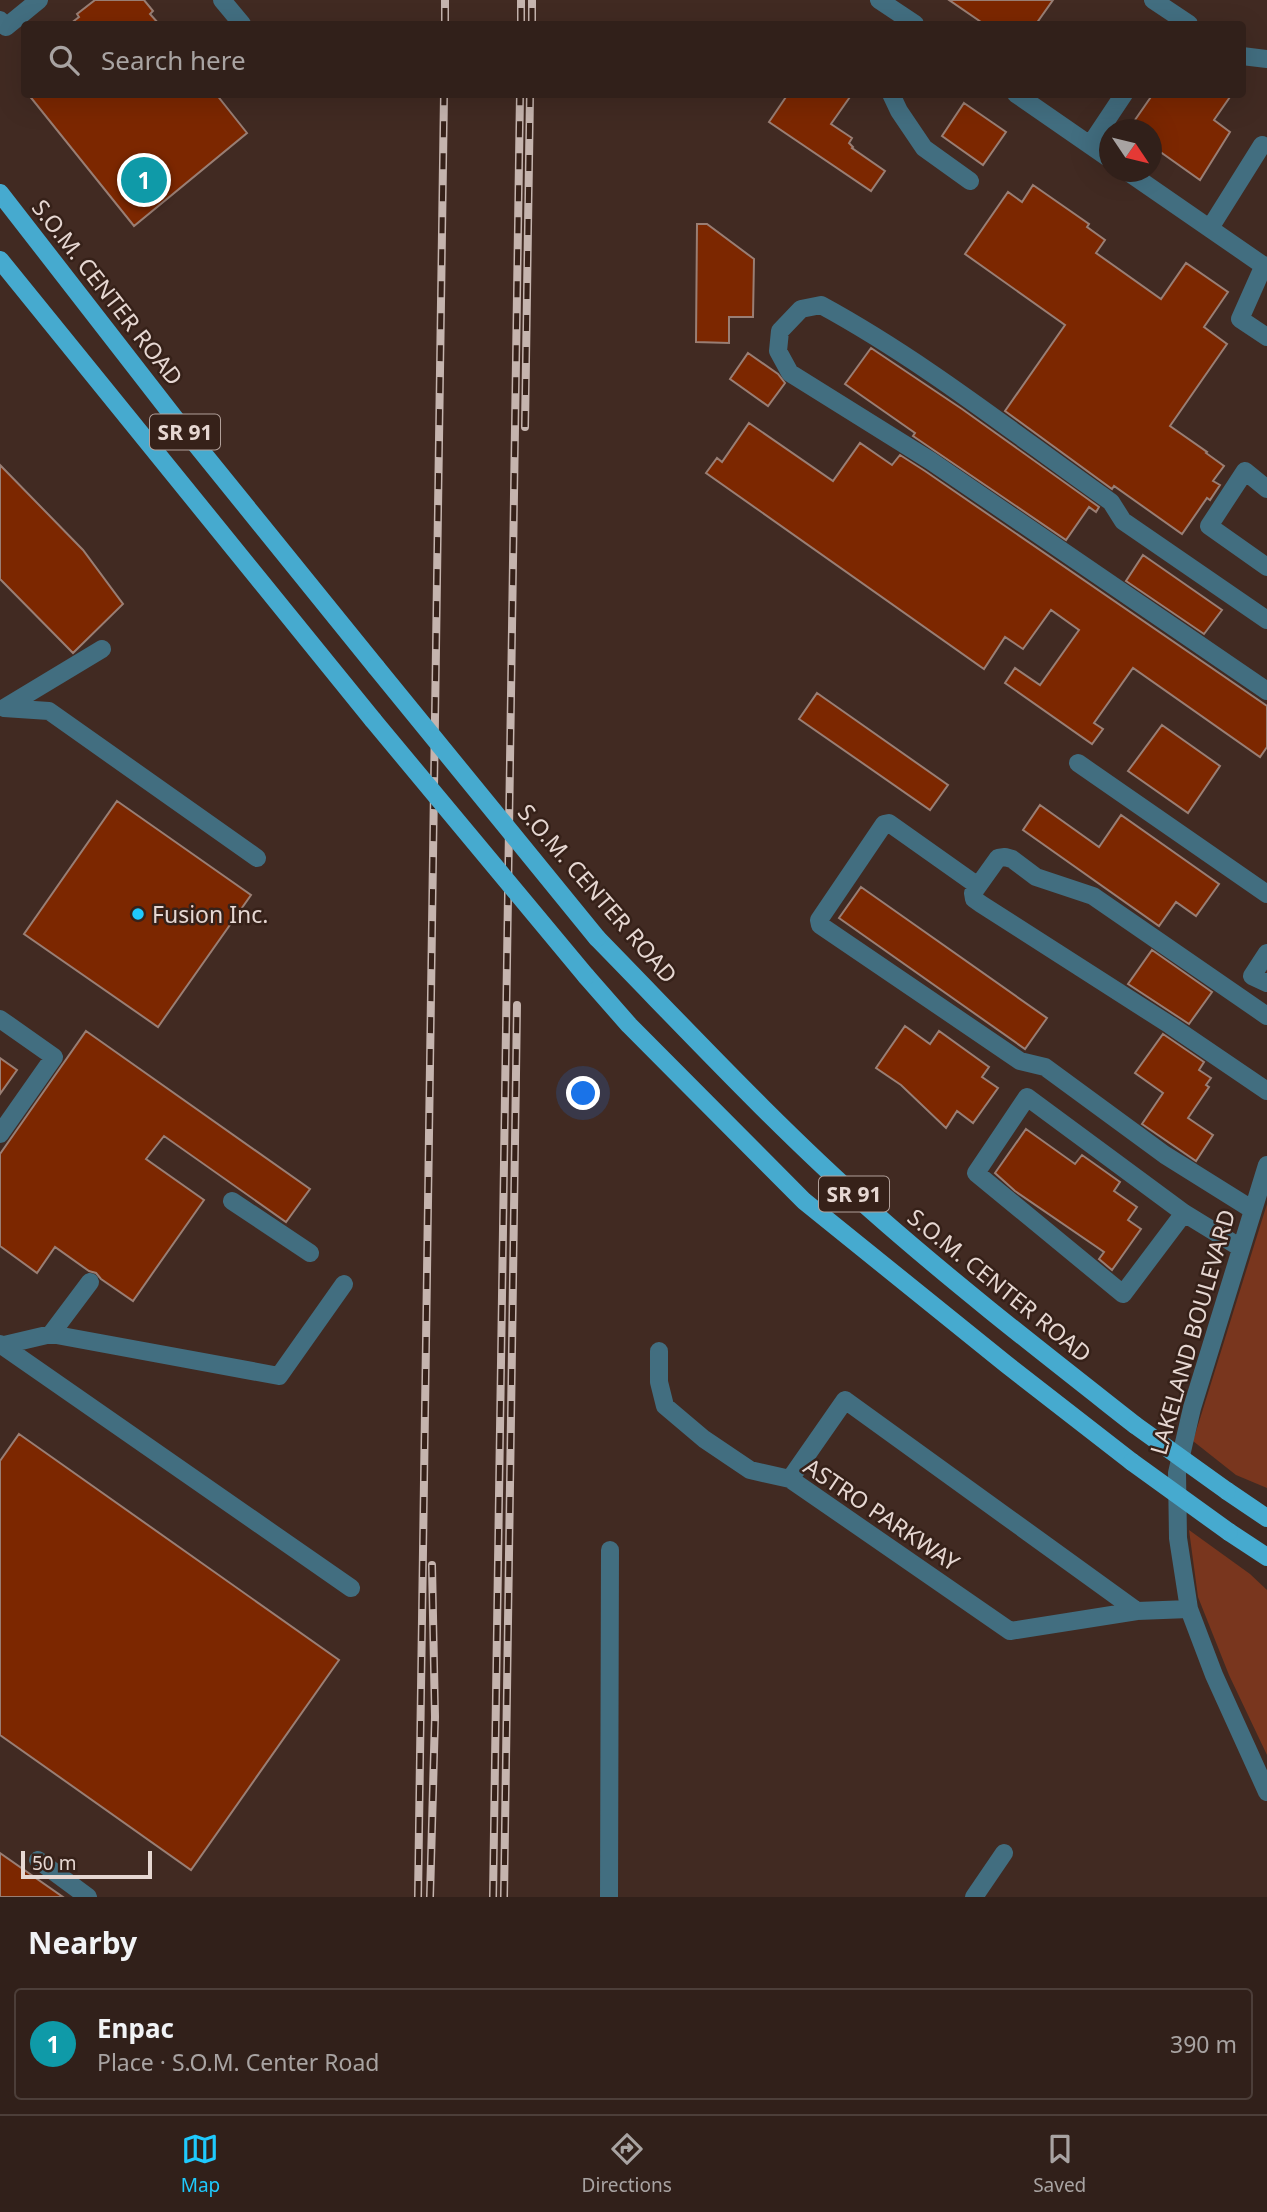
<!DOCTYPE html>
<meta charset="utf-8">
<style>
:root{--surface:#31201a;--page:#392823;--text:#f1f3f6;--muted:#a8a3a2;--line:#4c3e39;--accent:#1fc9fd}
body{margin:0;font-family:"Noto Sans",sans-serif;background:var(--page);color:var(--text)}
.compass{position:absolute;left:1099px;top:119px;width:63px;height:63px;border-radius:50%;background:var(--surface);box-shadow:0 7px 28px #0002;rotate:125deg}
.scale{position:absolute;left:21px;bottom:18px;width:131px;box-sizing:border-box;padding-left:7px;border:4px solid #e6d7d2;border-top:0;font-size:19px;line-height:24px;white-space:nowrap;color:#e6d7d2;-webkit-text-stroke:5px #362119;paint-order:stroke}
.you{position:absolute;left:584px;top:1094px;width:24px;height:24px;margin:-18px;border:5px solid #fff;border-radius:50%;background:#1a73e8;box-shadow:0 0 0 10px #1a73e833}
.badge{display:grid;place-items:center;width:46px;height:46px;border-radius:50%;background:var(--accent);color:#fff;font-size:23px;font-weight:700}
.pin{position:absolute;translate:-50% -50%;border:4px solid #fff;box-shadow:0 2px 7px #0006}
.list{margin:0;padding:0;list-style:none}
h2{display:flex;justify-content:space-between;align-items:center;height:91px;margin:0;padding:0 28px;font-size:30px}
h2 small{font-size:23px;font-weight:400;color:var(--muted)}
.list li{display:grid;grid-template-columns:46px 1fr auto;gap:21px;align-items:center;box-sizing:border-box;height:112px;margin:0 14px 14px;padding:0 14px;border:2px solid var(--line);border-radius:7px}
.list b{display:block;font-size:26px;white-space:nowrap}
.list p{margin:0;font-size:23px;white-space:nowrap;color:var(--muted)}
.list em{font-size:23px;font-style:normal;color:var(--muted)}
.icon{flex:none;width:38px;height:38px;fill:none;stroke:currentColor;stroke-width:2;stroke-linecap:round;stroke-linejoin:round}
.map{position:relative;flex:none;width:1267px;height:1897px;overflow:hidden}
.search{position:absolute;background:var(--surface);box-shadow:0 7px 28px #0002;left:21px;right:21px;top:21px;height:77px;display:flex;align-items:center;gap:18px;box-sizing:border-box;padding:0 24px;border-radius:7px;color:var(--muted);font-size:26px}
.sheet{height:217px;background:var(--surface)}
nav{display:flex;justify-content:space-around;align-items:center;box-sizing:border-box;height:98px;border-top:2px solid var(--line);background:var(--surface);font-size:19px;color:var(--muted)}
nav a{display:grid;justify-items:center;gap:4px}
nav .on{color:var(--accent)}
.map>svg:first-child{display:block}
</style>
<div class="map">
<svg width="1267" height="1897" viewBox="0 0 1267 1897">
<rect width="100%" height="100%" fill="#412a22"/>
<!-- green -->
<path fill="#79361e" d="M 1267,1204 L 1267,1488 L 1236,1475 L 1193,1441 Z
M 1189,1530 L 1250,1574 L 1267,1590 L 1267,1755 L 1229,1675 L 1198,1597 Z"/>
<!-- building -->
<path fill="#7c2700" stroke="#997e74" stroke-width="2" d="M 95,0 L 144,0 L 153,11 L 150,14 L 159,24 L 70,24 L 79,17 L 77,14 Z
M 949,0 L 1053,0 L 1036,24 L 984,24 Z
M 28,94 L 216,94 L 247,133 L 134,226 Z
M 788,94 L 852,94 L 831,124 L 852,138 L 849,143 L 853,147 L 852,148 L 885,171 L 871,191 L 769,122 Z
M 1153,94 L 1232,94 L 1214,120 L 1230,132 L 1200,180 L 1152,146 L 1152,130 L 1128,130 Z
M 964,103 L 1006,132 L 983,165 L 942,136 Z
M 1033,185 L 1089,224 L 1087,227 L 1105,240 L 1096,253 L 1161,299 L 1186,263 L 1228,292 L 1204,327 L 1227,344 L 1170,426 L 1207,452 L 1206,453 L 1224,466 L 1213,481 L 1220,485 L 1210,500 L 1207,498 L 1182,534 L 1114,486 L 1112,489 L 1005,411 L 1065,325 L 965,254 L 1008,192 L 1022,202 Z
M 697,224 L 707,224 L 754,259 L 753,317 L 729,317 L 729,343 L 696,342 Z
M 871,348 L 962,409 L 1099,507 L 1096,512 L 1089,507 L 1066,540 L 913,436 L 915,433 L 845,384 Z
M 748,353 L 778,374 L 785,383 L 768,406 L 730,379 Z
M 749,423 L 833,481 L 860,443 L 892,465 L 900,455 L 925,471 L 1267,706 L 1267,747 L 1260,757 L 1133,668 L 1094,723 L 1103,729 L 1092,744 L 1005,683 L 1015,668 L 1040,685 L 1079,630 L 1051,610 L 1023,649 L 1005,637 L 984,669 L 706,473 L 717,458 L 722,462 Z
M 0,465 L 83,550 L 123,604 L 73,653 L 0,579 Z
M 1143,555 L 1222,610 L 1204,634 L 1126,581 Z
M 817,693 L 948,785 L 930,810 L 799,719 Z
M 1162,725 L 1220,766 L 1188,813 L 1128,771 Z
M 117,801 L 251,895 L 158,1027 L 24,934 Z
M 1040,805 L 1099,847 L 1121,815 L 1219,884 L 1196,916 L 1176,902 L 1159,926 L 1023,830 Z
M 861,887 L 1047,1018 L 1025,1049 L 839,918 Z
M 1152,950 L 1212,992 L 1189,1024 L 1128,984 Z
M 905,1026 L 930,1044 L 939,1031 L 989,1067 L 982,1077 L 998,1088 L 973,1123 L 957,1111 L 946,1128 L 901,1085 L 876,1068 Z
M 86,1031 L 310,1189 L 286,1222 L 164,1136 L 146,1159 L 204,1200 L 133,1301 L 101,1279 L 96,1273 L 89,1271 L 55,1247 L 37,1273 L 0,1246 L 0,1154 Z
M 1163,1034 L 1204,1062 L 1199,1070 L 1211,1078 L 1206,1085 L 1209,1087 L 1188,1118 L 1213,1135 L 1196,1161 L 1142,1124 L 1163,1093 L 1135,1073 Z
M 0,1058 L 17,1070 L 0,1094 Z
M 1026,1129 L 1075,1164 L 1082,1155 L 1120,1182 L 1114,1191 L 1137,1207 L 1128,1220 L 1141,1229 L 1112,1270 L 1099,1259 L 1104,1252 L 1015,1191 L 995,1173 Z
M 19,1434 L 339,1660 L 191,1870 L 0,1735 L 0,1461 Z
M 0,1853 L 63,1897 L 0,1897 Z"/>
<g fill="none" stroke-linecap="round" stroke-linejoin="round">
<!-- minor -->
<path stroke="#426e80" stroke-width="18" d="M 222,0 L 242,24
M 879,0 L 915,24
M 1153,0 L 1189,24
M 0,20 L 6,27 L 39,0
M 1242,56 L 1267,59
M 891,94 L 899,111 L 924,148 L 970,181
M 1016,94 L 1110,159
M 1090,145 L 1124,94
M 1128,172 L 1267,268
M 1210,228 L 1262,145
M 1264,265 L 1240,319 L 1267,337
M 1267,489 L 1245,471 L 1209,526 L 1267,567
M 1267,620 L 1123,521 L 1111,502 C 1016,435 924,361 821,305 L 801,309 L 780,331 L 778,351 L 790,373 L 931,461 L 1267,691
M 4,708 L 49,711 L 257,858
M 4,708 L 102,649
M 1078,763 L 1267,894
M 978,886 L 889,823 L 884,824 L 819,920 L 820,925 L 1020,1061 L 1045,1067 L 1165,1155 L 1253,1210
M 1267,953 L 1252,976 L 1267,983
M 1267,1016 L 1093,896 L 1036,877 L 1012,859 L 1005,857 L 998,858 L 973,893 L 974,899 L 981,904 L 1170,1025 L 1267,1091
M 0,1019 L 54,1057 L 0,1134
M 1267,1165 L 1192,1408 L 1177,1473 L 1178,1538 L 1189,1609 L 1214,1675 L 1267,1792
M 232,1201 L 310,1253
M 1184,1213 L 1123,1294 L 976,1173 L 1027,1097 L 1184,1213 L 1241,1248
M 51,1334 L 90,1282
M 0,1344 L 351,1588
M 0,1346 L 51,1334 L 279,1376 L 344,1284
M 659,1351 L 659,1382 L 665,1406 L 704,1439 L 750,1470 L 790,1479 L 1010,1631 L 1137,1611
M 790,1479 L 845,1400 L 1137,1611 L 1189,1609
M 38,1860 L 88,1897
M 609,1897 L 610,1550
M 974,1897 L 1004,1853"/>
<!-- major -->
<path stroke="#46aacf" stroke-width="18" d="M 0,193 L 177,421 L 376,667
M 0,260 L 373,720
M 597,938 C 687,1030 775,1125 872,1211 C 957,1286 1046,1355 1135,1425
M 586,976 L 629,1025 L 804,1201 L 1006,1364 L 1132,1462
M 1227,1491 L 1267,1518
M 1229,1532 L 1267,1557"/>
<!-- rail casing -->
<g stroke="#c5b4ae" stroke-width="8">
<path id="rail" d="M 445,24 L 445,0
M 521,24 L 521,0
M 532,24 L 532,0
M 525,427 L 530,94
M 418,1897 L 444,94
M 430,1897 L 435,1717 L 432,1565
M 493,1897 L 520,94
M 504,1897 L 517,1005"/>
</g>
<!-- rail -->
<use href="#rail" stroke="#362119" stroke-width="5" stroke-dasharray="16" stroke-linecap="butt"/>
<!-- major-bridge -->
<path stroke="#46aacf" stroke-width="18" d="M 376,667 L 597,938
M 373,720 L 586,976
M 1135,1425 L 1227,1491
M 1132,1462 L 1229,1532"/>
</g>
<!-- markers -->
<circle fill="#1fc9fd" stroke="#362119" stroke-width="2.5" cx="138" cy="914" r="7"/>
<g text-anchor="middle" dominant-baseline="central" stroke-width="5" stroke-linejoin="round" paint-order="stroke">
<!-- shield labels -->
<g fill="#362119" stroke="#b1a09a" stroke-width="2">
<rect x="150" y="414.5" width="70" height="35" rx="5"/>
<rect x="819" y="1176.5" width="70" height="35" rx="5"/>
</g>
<g font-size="21" font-weight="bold" fill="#e6d7d2">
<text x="185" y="432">SR 91</text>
<text x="854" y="1194">SR 91</text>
</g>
<!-- street labels -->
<g font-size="23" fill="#e6d7d2" stroke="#362119">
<text transform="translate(108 292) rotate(52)">S.O.M. CENTER ROAD</text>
<text transform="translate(598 893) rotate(49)">S.O.M. CENTER ROAD</text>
<text transform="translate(1000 1285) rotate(39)">S.O.M. CENTER ROAD</text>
<text transform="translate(1192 1332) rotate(-74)">LAKELAND BOULEVARD</text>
<text transform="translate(882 1514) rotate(34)">ASTRO PARKWAY</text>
</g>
<!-- poi labels -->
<g font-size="23" fill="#e6d7d2" stroke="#362119" text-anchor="start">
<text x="152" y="914">Fusion Inc.</text>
</g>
</g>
</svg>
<svg class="compass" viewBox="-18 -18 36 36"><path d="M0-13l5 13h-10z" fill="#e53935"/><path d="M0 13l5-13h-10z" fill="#a8a3a2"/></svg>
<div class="scale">50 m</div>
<div class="you"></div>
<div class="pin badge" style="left:144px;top:180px;background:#0f9aa8">1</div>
<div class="search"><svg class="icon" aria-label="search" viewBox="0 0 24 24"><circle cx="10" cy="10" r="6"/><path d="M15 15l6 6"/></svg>Search here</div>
</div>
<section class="sheet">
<h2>Nearby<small></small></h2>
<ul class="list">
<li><span class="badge" style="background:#0f9aa8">1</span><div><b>Enpac</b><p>Place · S.O.M. Center Road</p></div><em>390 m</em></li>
</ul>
</section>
<nav>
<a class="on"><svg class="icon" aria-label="map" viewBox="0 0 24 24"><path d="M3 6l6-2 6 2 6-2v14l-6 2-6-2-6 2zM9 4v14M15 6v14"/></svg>Map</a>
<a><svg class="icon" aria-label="directions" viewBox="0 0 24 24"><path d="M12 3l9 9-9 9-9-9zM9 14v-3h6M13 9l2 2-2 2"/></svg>Directions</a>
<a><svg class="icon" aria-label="saved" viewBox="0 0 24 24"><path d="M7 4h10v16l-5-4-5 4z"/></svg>Saved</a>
</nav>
